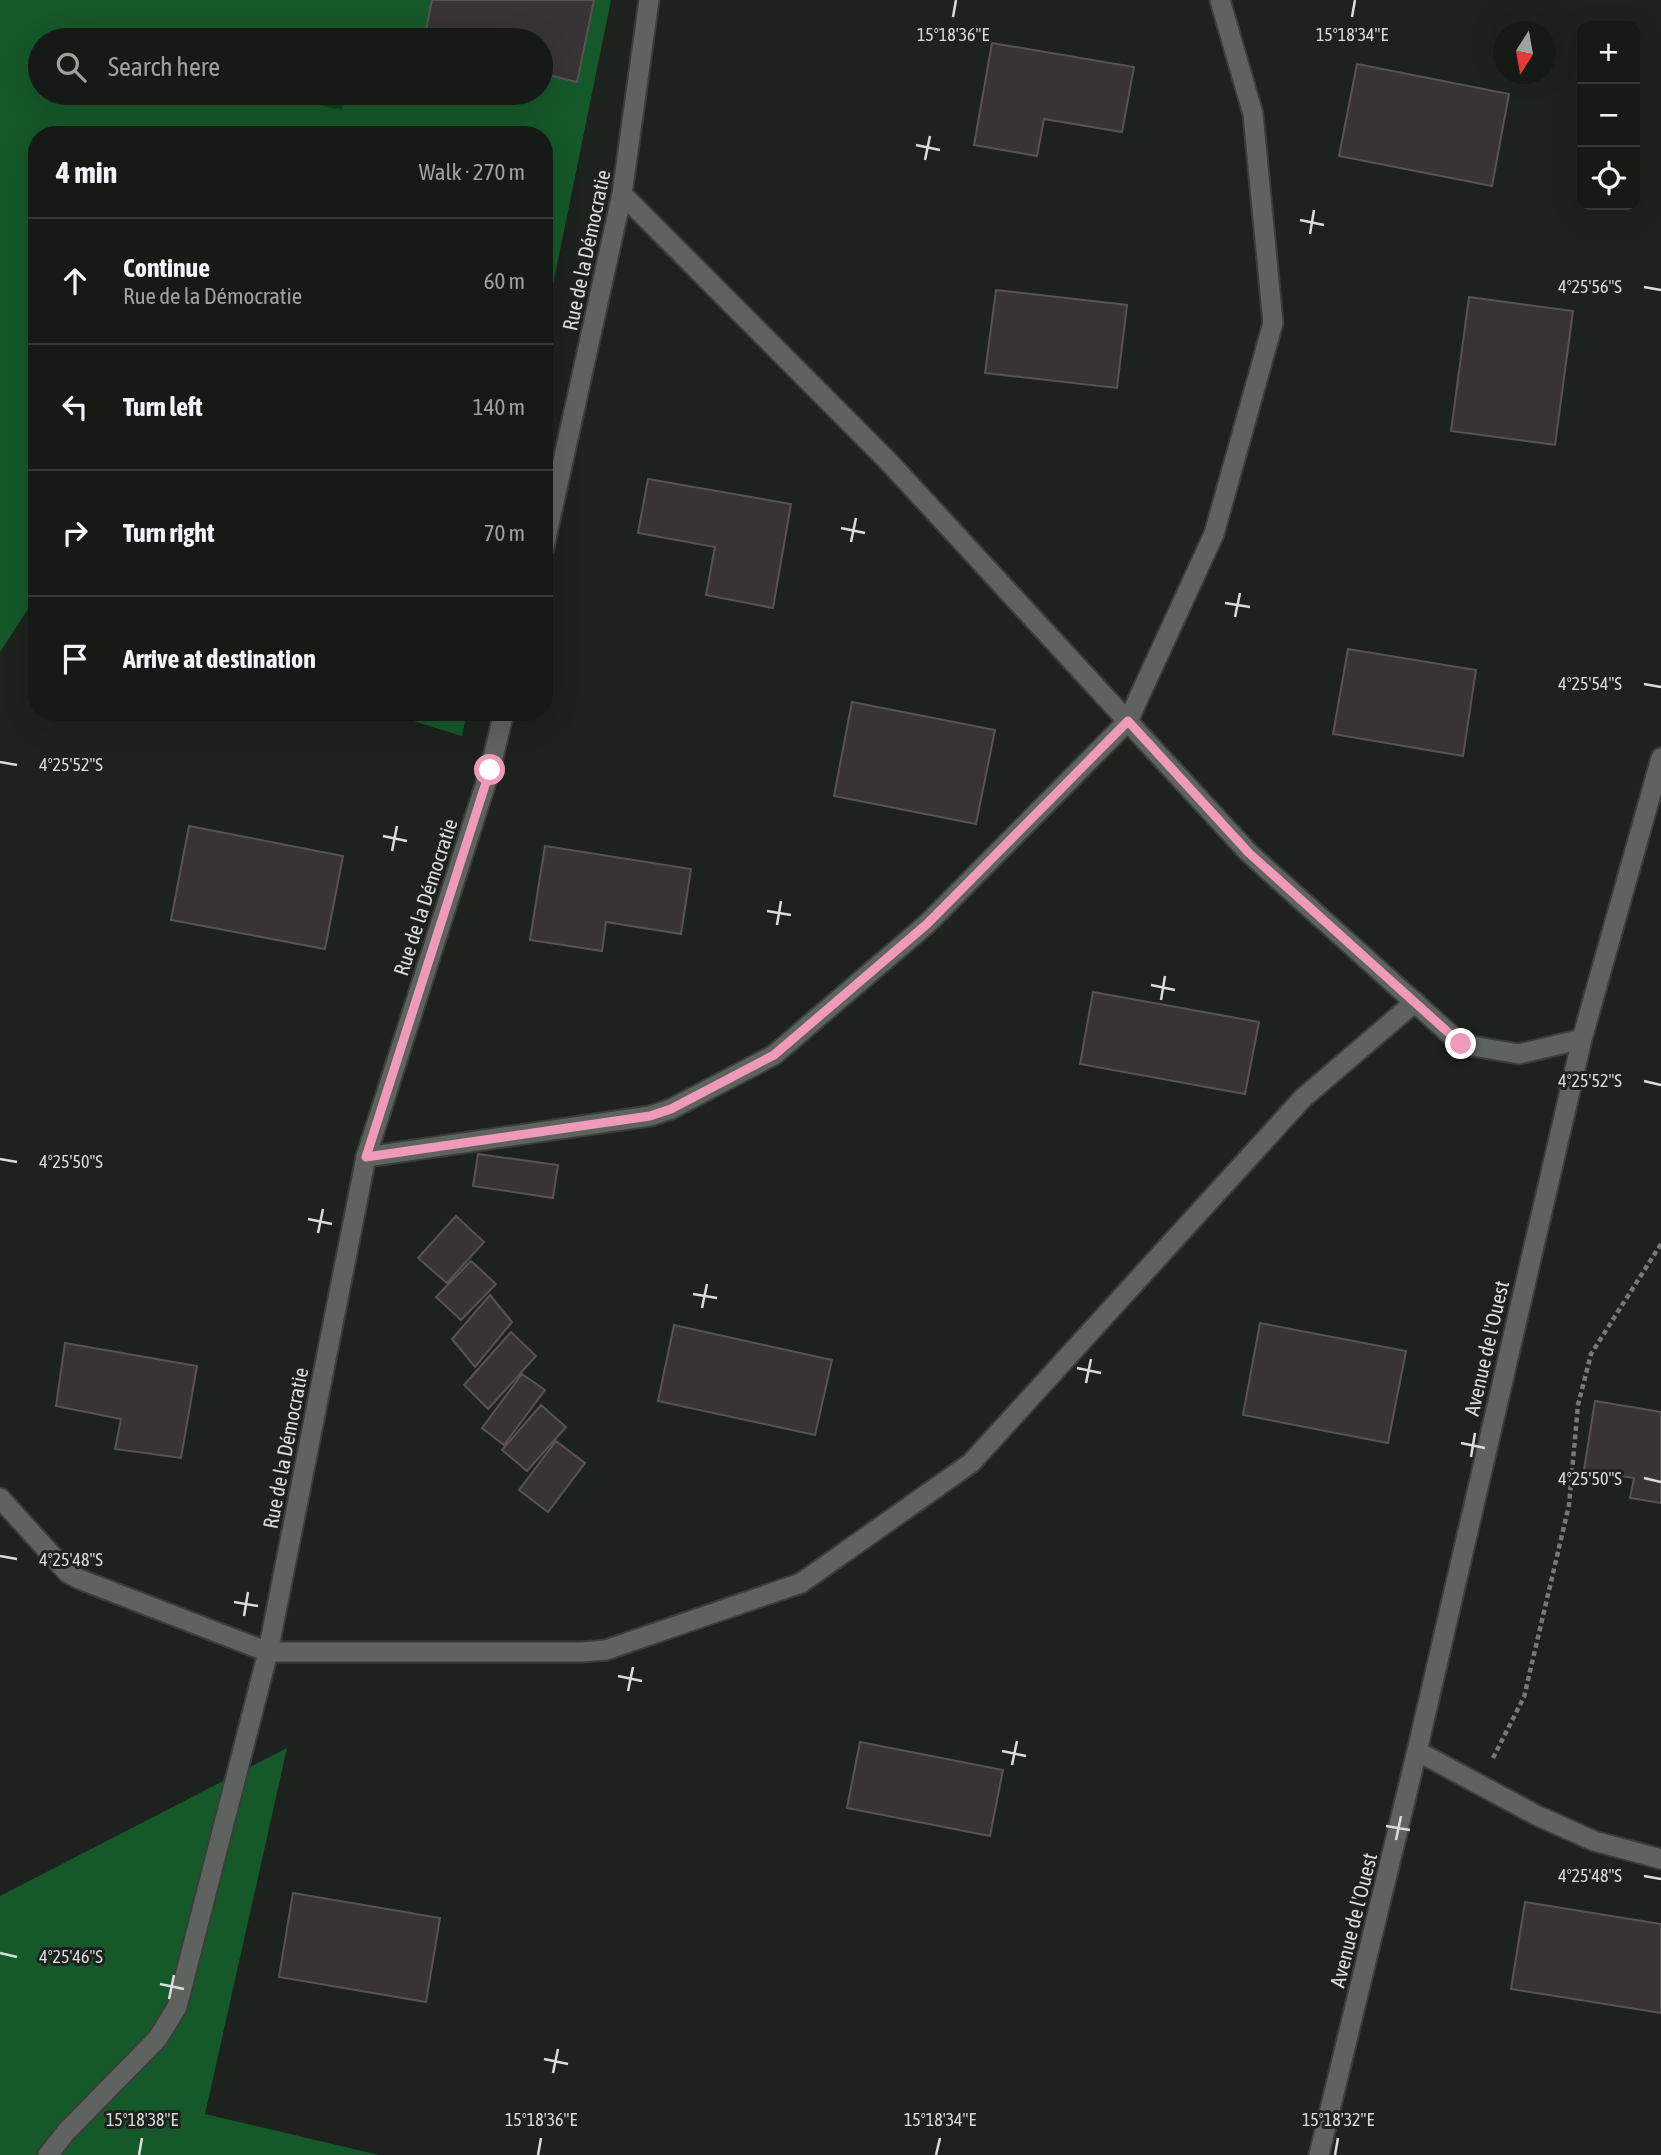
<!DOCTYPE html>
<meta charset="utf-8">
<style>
:root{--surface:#161a17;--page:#232724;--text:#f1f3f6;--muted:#9ea1a1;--line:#353836}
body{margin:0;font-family:"Asap Condensed",sans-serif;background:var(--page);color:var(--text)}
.controls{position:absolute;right:21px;top:21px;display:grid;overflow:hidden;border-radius:14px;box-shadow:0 7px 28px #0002}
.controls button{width:63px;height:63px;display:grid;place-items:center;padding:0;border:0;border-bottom:2px solid var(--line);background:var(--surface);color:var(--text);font:35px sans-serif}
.compass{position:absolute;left:1493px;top:21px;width:63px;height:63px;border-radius:50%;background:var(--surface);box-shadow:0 7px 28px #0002;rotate:191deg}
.stop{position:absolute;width:21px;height:21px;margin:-16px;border:5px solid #ef9ab8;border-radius:50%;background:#fff}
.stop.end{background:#ef9ab8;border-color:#fff;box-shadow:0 2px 7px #0008}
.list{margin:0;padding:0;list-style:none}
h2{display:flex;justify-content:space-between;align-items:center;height:91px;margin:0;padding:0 28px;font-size:30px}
h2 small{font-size:23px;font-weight:400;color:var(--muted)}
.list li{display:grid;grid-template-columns:46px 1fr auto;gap:21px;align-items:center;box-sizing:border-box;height:126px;padding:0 28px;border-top:2px solid var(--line)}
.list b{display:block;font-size:26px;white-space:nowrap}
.list p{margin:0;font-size:23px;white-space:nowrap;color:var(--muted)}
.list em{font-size:23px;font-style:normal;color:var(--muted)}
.icon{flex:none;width:38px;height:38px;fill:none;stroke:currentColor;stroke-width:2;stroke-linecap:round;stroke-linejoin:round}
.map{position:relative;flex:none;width:1661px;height:2155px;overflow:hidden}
.search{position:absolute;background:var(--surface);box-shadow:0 7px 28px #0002;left:28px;top:28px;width:525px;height:77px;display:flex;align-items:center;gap:18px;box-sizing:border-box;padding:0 24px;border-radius:38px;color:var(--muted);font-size:26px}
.panel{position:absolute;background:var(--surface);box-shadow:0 7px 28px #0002;left:28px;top:126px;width:525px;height:595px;border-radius:28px}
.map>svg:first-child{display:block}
</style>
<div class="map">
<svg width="1661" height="2155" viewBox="0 0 1661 2155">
<rect width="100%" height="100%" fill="#1e221f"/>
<!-- green -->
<path fill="#155829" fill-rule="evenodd" d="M 0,0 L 611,0 L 544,329 L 544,135 L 37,135 L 37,608 L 30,606 L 0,652 ZM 40,40 L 541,40 L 541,93 L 40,93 Z
M 384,712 L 467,712 L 462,736 Z
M 287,1748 L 205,2114 L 379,2155 L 0,2155 L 0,1896 Z"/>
<!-- water -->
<path fill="#0d401c" d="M 219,30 L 347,40 L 218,40 Z
M 264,93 L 345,93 L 342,110 Z"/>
<!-- building -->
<path fill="#383334" stroke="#585254" stroke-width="2" d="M 432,0 L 594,0 L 577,82 L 541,73 L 541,40 L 424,40 Z
M 992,43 L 1134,67 L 1122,132 L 1044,119 L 1037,156 L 974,145 Z
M 1357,64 L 1509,94 L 1492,186 L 1339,156 Z
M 996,290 L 1127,305 L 1117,388 L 985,373 Z
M 1469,297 L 1573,311 L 1555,445 L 1451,431 Z
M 648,479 L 791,504 L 773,608 L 706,595 L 715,547 L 638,533 Z
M 1348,649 L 1476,670 L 1463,756 L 1333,734 Z
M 852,702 L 995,730 L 976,824 L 834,796 Z
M 189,826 L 343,856 L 325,949 L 171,920 Z
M 545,846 L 691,869 L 681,934 L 606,922 L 602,951 L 530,940 Z
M 1093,992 L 1259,1022 L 1245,1094 L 1080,1064 Z
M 478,1154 L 558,1165 L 553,1198 L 473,1186 Z
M 456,1216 L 484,1242 L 447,1283 L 418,1258 Z
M 471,1261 L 496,1284 L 461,1320 L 436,1297 Z
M 490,1295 L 512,1322 L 475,1367 L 452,1339 Z
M 1260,1323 L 1406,1351 L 1388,1443 L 1243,1415 Z
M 674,1325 L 832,1360 L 815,1435 L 658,1401 Z
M 511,1332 L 536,1356 L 488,1409 L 464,1385 Z
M 65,1343 L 197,1366 L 181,1458 L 115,1449 L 121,1419 L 56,1406 Z
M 522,1374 L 545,1390 L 504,1445 L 482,1428 Z
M 1595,1401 L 1661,1412 L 1661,1503 L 1630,1498 L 1634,1478 L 1584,1470 Z
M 541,1405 L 566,1427 L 527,1471 L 502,1450 Z
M 556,1441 L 585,1463 L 548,1512 L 519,1490 Z
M 860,1742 L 1003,1770 L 990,1836 L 847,1808 Z
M 293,1893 L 440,1918 L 426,2002 L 279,1977 Z
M 1525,1902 L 1661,1924 L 1661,2013 L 1511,1989 Z"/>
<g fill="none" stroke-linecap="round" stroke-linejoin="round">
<!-- service casing -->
<g stroke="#3a3e3b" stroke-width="23">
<path id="service" d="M 366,1157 L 650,1116 L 671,1109 L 774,1055 L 927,924 L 1128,721 L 1214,534 L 1273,323 L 1253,114 L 1220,0
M 0,1498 L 68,1573 L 79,1579 L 268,1652 L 582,1652 L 606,1650 L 801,1583 L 971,1463 L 1303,1098 L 1415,1002
M 1417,1751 L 1536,1815 L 1594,1841 L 1661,1859"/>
</g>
<!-- minor casing -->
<g stroke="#3a3e3b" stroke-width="23">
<path id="minor" d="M 622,194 L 888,461 L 1249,853 L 1461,1044 L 1519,1054 L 1582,1039
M 544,547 L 622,194 L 649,0
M 48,2155 L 66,2132 L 158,2038 L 177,2007 L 268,1652 L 366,1157 L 490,770 L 504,712
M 1319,2155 L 1417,1751 L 1582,1039 L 1661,758"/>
</g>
<!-- path -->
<path stroke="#757875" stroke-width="4.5" stroke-dasharray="5 3.5" stroke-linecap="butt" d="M 1493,1758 L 1524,1697 L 1569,1505 L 1578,1405 L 1591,1354 L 1661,1244"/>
<!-- service -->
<use href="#service" stroke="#5f635f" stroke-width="19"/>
<!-- minor -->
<use href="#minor" stroke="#5f635f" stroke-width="19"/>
</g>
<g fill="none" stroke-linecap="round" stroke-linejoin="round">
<!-- route -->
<path stroke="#ef9ab8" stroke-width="9" d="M 490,770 L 366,1157 L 650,1116 L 671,1109 L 774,1055 L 927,924 L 1128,721 L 1249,853 L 1461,1044"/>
</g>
<!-- ticks -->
<path fill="none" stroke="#d9dcd9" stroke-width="2.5" d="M 953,17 L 956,0M 1352,17 L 1355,0M 916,145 L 940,150M 925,160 L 930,136M 1300,220 L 1324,225M 1310,234 L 1314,210M 1644,287 L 1661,290M 841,528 L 865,533M 851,542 L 856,518M 1225,603 L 1250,607M 1235,617 L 1240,593M 1644,684 L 1661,687M 0,762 L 17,765M 383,836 L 407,841M 392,851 L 397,826M 767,911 L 791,915M 777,925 L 781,901M 1151,985 L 1175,990M 1161,1000 L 1165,976M 1644,1081 L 1661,1085M 0,1159 L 17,1162M 308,1219 L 332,1224M 318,1233 L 323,1209M 693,1294 L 717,1298M 702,1308 L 707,1284M 1077,1368 L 1101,1373M 1086,1383 L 1091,1359M 1461,1443 L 1485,1448M 1471,1457 L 1475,1433M 1644,1478 L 1661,1482M 0,1556 L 17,1559M 234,1602 L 258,1606M 244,1616 L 248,1592M 618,1676 L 642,1681M 628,1691 L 633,1667M 1002,1751 L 1026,1756M 1012,1765 L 1017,1741M 1386,1826 L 1410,1830M 1396,1840 L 1401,1816M 1644,1876 L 1661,1879M 0,1953 L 17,1957M 160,1984 L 184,1989M 169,1999 L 174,1975M 544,2059 L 568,2064M 553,2073 L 558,2049M 139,2155 L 142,2138M 538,2155 L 541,2138M 936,2155 L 940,2138M 1335,2155 L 1338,2138"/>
<g text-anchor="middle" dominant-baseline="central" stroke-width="6" stroke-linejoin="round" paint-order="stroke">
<!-- street labels -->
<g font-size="21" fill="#d9dcd9" stroke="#1e221f">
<text transform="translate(586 250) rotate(-78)">Rue de la Démocratie</text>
<text transform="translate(425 897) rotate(-72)">Rue de la Démocratie</text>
<text transform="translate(1486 1348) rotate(-77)">Avenue de l'Ouest</text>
<text transform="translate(285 1448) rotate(-79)">Rue de la Démocratie</text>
<text transform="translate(1353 1920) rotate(-76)">Avenue de l'Ouest</text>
</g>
</g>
<g font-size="18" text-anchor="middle" fill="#d9dcd9" stroke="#1e221f" stroke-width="6" stroke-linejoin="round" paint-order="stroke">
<text x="953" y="41">15°18'36"E</text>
<text x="1352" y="41">15°18'34"E</text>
<text x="1590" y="293">4°25'56"S</text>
<text x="1590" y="690">4°25'54"S</text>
<text x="71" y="771">4°25'52"S</text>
<text x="1590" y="1087">4°25'52"S</text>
<text x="71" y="1168">4°25'50"S</text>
<text x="1590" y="1485">4°25'50"S</text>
<text x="71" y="1566">4°25'48"S</text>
<text x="1590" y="1882">4°25'48"S</text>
<text x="71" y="1963">4°25'46"S</text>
<text x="142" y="2126">15°18'38"E</text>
<text x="541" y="2126">15°18'36"E</text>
<text x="940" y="2126">15°18'34"E</text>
<text x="1338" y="2126">15°18'32"E</text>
</g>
</svg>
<div class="controls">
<button>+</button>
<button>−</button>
<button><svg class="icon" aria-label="locate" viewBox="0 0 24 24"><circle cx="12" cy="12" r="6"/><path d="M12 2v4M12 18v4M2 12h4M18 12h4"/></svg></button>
</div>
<svg class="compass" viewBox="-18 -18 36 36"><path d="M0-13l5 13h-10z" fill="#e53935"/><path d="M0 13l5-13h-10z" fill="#9ea1a1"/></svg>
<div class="stop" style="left:490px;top:770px"></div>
<div class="stop end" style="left:1461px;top:1044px"></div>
<div class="search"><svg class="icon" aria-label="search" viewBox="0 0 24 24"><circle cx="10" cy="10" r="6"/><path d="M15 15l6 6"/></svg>Search here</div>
<section class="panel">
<h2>4 min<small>Walk · 270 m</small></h2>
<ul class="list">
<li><svg class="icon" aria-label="ahead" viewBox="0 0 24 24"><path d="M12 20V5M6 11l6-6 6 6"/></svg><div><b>Continue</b><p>Rue de la Démocratie</p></div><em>60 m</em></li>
<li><svg class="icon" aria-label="left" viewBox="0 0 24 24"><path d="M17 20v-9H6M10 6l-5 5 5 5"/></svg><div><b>Turn left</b></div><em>140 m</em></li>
<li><svg class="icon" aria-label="right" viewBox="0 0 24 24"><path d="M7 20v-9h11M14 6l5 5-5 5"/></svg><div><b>Turn right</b></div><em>70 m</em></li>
<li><svg class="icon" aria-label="arrive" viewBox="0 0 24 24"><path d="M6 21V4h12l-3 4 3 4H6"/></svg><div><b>Arrive at destination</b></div></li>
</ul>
</section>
</div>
